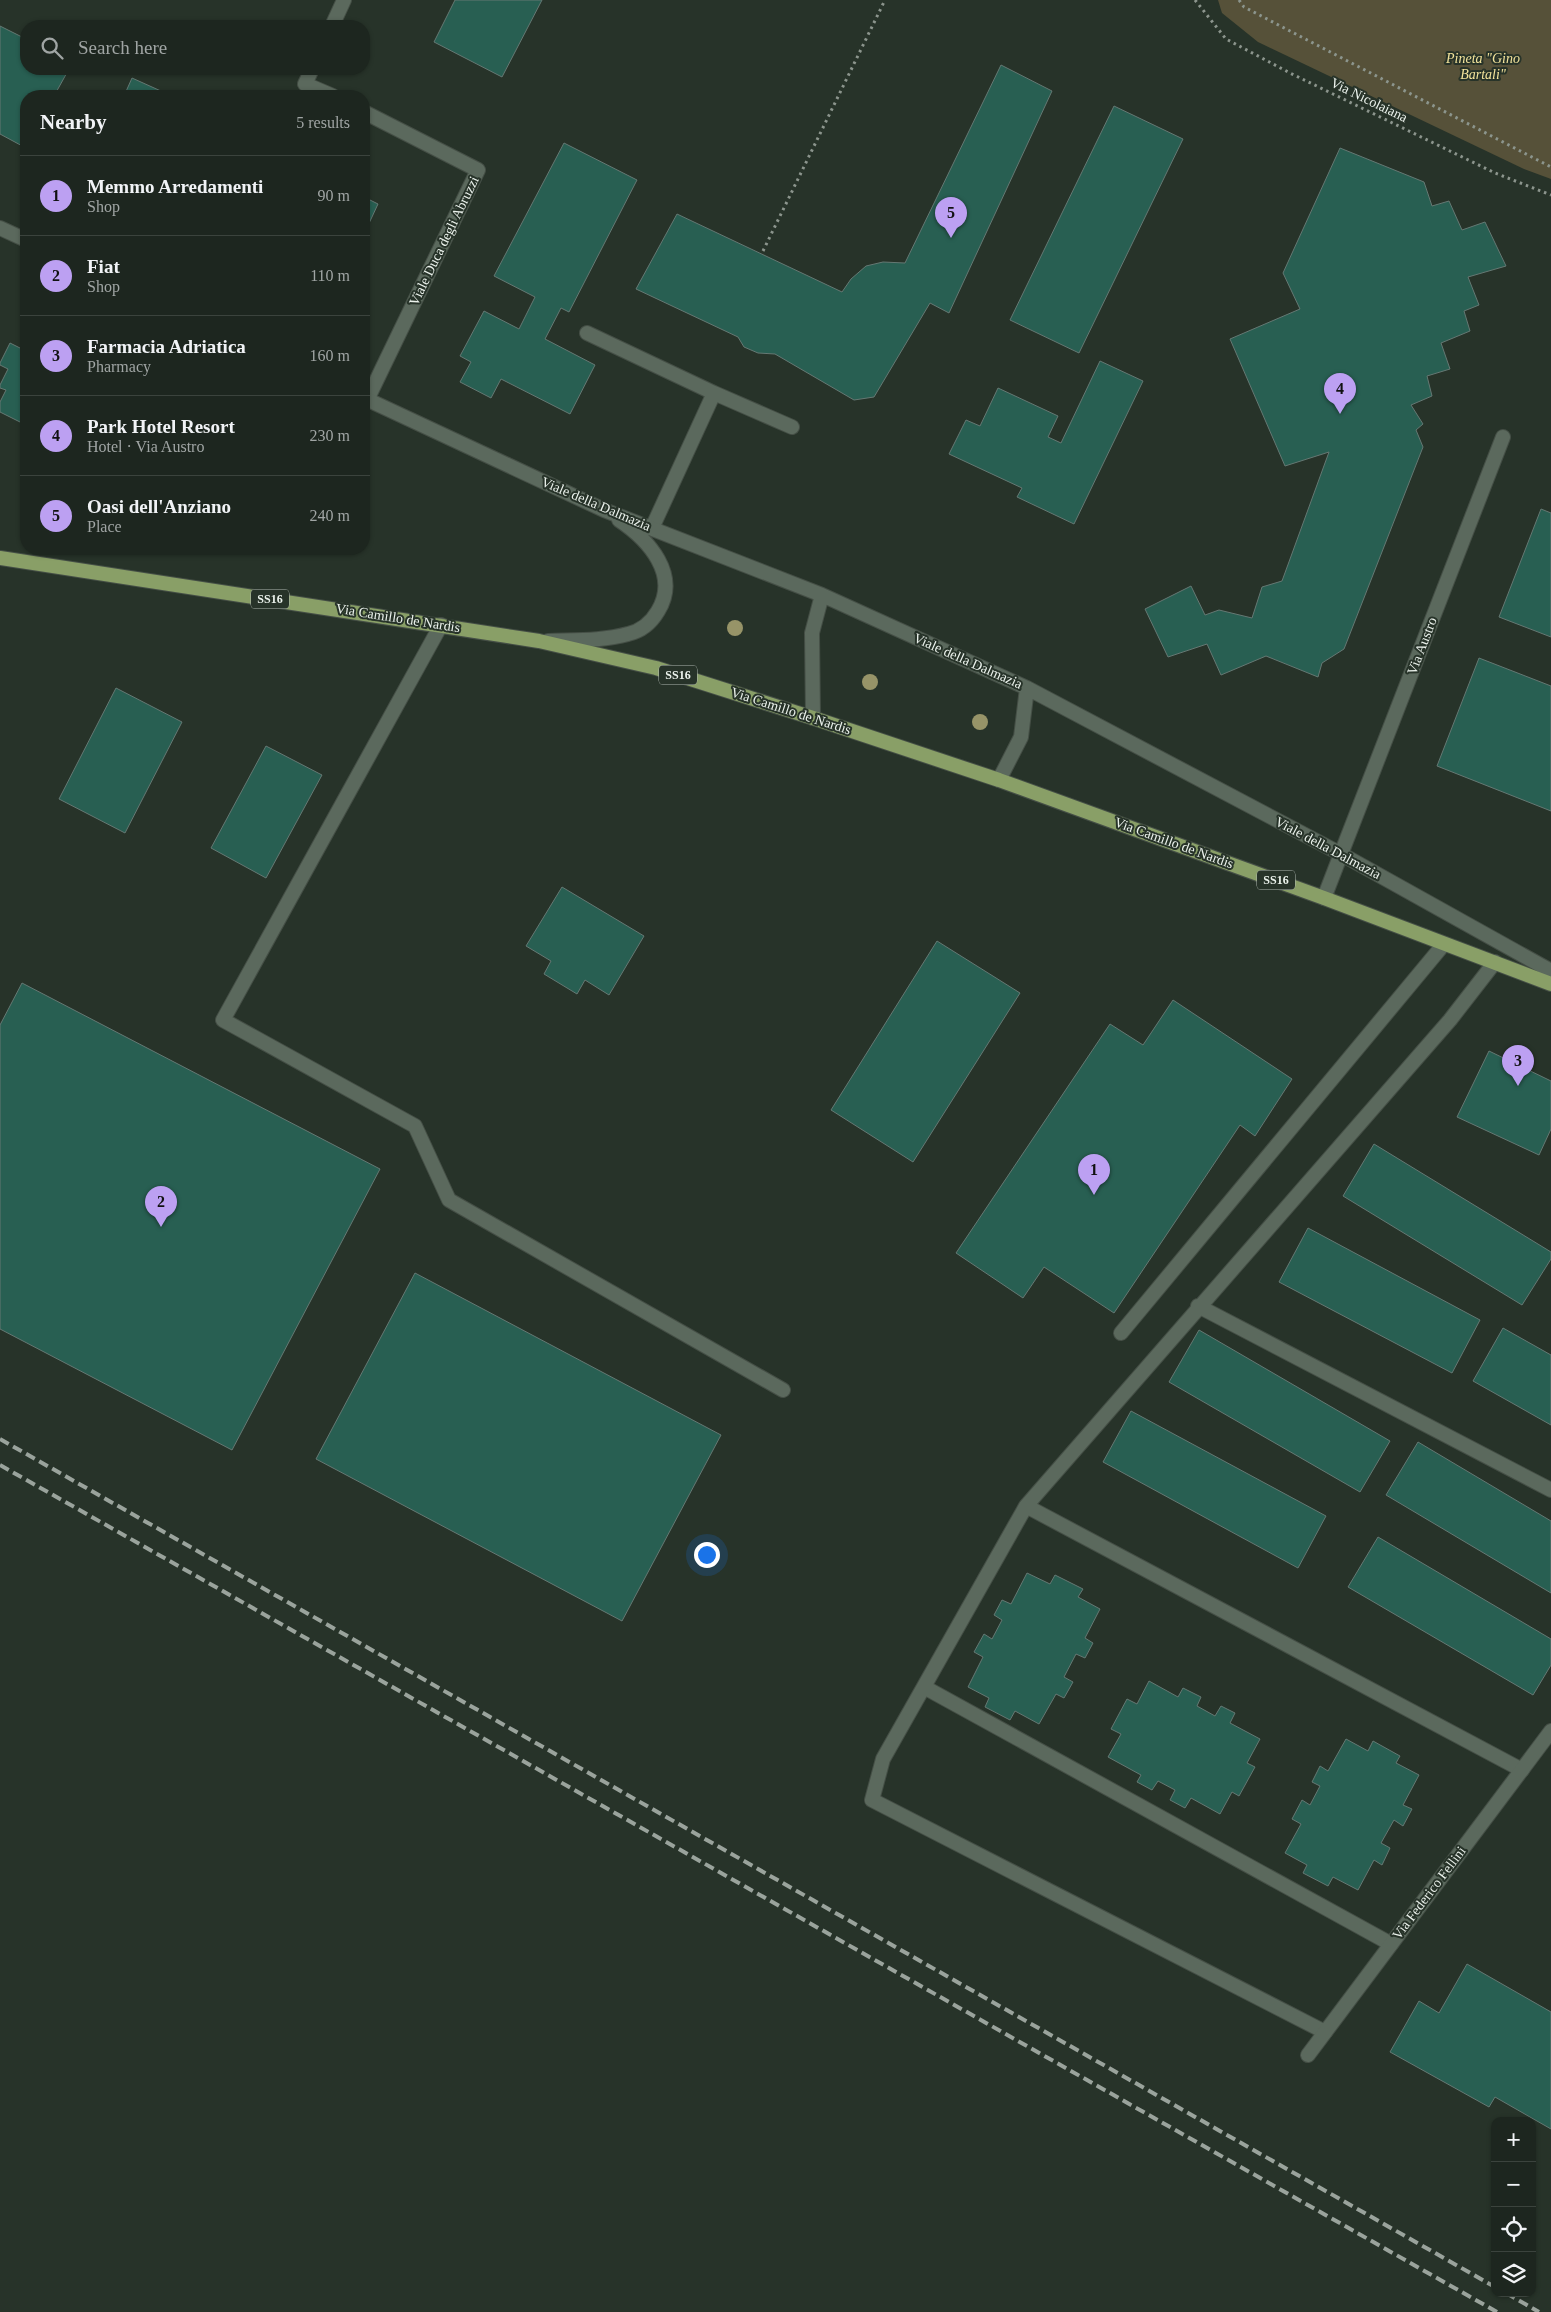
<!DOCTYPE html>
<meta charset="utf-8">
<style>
:root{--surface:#1d261f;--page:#252e28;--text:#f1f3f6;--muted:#a0a5a4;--line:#3b433d;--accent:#bca0f2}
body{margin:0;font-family:Georgia,serif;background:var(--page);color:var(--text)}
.controls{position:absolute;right:15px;bottom:15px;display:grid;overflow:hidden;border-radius:10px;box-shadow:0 1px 4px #0004}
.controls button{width:45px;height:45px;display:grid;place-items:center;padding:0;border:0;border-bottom:1px solid var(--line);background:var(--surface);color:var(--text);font:25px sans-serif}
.you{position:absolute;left:706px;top:1554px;width:18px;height:18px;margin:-12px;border:4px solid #fff;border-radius:50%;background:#1a73e8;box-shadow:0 0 0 8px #1a73e833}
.badge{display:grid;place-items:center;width:32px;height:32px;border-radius:50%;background:var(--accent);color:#111;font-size:16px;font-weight:700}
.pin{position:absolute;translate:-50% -41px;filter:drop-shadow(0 1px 2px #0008)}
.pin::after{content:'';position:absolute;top:26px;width:18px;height:15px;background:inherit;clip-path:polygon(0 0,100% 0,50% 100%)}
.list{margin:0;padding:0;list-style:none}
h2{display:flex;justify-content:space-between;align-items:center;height:65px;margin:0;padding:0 20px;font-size:21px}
h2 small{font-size:16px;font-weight:400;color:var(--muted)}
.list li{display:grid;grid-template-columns:32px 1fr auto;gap:15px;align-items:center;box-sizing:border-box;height:80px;padding:0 20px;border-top:1px solid var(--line)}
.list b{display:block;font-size:19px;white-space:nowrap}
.list p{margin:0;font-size:16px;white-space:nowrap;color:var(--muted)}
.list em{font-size:16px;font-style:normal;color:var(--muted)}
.icon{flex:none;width:28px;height:28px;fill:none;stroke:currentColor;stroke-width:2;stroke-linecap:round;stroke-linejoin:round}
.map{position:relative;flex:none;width:1551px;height:2312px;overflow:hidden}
.search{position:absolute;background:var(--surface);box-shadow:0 1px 4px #0004;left:20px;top:20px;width:350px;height:55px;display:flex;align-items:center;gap:12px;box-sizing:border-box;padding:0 18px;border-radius:20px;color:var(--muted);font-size:19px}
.panel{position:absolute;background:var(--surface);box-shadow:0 1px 4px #0004;left:20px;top:90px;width:350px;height:465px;border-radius:20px}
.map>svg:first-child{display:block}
</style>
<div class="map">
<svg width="1551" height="2312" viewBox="0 0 1551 2312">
<rect width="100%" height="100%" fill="#273329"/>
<!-- green -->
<path fill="#565139" d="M 1218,0 L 1551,0 L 1551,179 L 1524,169 L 1258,42 L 1222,13 Z"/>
<!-- building -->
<path fill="#285f52" stroke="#657873" d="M 455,0 L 542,0 L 502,77 L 434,42 Z
M 0,26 L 26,39 L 26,69 L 69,69 L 54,96 L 26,96 L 26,148 L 0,134 Z
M 1001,65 L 1052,91 L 949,313 L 930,303 L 874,397 L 854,400 L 775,354 L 758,353 L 744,347 L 738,337 L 636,289 L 677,214 L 842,292 L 851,279 L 866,266 L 883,262 L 905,263 Z
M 132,78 L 172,96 L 124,96 Z
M 1114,106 L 1183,139 L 1079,353 L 1010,320 Z
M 564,143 L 637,180 L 569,312 L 561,308 L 545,339 L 595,365 L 570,414 L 501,379 L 491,398 L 460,382 L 471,362 L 460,356 L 484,311 L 519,329 L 535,297 L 494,276 Z
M 1340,148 L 1424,182 L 1432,206 L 1449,201 L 1462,230 L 1485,222 L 1506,266 L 1468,277 L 1479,305 L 1464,311 L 1470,331 L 1441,343 L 1450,369 L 1427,376 L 1432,396 L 1411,405 L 1423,424 L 1416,430 L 1423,447 L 1344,649 L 1322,663 L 1318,677 L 1266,656 L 1221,675 L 1207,644 L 1168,657 L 1145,609 L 1191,586 L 1205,615 L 1219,610 L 1252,618 L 1262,587 L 1282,581 L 1329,452 L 1285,466 L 1230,339 L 1300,309 L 1283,273 Z
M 364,197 L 378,204 L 364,234 Z
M 10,343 L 26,351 L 26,425 L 0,412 L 0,402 L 6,390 L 0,388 L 0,385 L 8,369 L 0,365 L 0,363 Z
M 1100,361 L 1143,381 L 1074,524 L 1017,497 L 1022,488 L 949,454 L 966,420 L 980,426 L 998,388 L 1058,416 L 1048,437 L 1061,443 Z
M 1541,509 L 1551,513 L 1551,637 L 1499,617 Z
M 1479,658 L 1551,686 L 1551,811 L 1437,766 Z
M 116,688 L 182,722 L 125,833 L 59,799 Z
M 266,746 L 322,775 L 266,878 L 211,848 Z
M 562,887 L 644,936 L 609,995 L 585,980 L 577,994 L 544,974 L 551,961 L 526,946 Z
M 937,941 L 1020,993 L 913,1162 L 831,1110 Z
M 22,983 L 380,1169 L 232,1450 L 0,1329 L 0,1025 Z
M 1173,1000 L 1292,1079 L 1255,1136 L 1240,1125 L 1114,1313 L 1044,1267 L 1023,1298 L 956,1253 L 1110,1024 L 1143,1045 Z
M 1489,1051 L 1551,1081 L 1551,1129 L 1539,1155 L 1457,1117 Z
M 1374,1144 L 1551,1252 L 1551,1259 L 1522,1305 L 1343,1196 Z
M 1308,1228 L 1480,1320 L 1452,1373 L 1279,1282 Z
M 415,1273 L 721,1435 L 622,1621 L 316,1459 Z
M 1503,1328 L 1551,1355 L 1551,1425 L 1473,1381 Z
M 1199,1330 L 1390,1441 L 1360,1492 L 1169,1382 Z
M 1131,1411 L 1326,1516 L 1298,1568 L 1103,1462 Z
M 1418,1442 L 1551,1521 L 1551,1593 L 1386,1495 Z
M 1378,1537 L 1551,1639 L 1551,1665 L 1533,1695 L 1348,1587 Z
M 1027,1573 L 1050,1584 L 1055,1575 L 1083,1589 L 1078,1597 L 1100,1609 L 1085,1638 L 1093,1643 L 1085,1658 L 1076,1654 L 1064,1677 L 1073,1682 L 1064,1698 L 1056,1694 L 1039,1724 L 1015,1711 L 1010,1720 L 985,1707 L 989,1698 L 968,1687 L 983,1657 L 974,1652 L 984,1634 L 992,1639 L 1002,1620 L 994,1615 L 1002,1600 L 1011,1604 Z
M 1149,1681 L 1178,1697 L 1183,1688 L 1201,1697 L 1197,1706 L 1215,1716 L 1221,1706 L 1235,1713 L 1230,1723 L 1260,1739 L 1247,1763 L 1255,1767 L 1239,1796 L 1232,1792 L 1220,1814 L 1191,1798 L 1185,1808 L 1170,1800 L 1175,1790 L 1158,1781 L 1152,1790 L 1137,1782 L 1141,1775 L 1108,1757 L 1121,1734 L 1111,1729 L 1127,1699 L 1137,1704 Z
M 1346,1739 L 1368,1751 L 1373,1741 L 1400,1756 L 1396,1763 L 1419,1775 L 1403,1805 L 1412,1809 L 1403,1826 L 1394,1820 L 1381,1843 L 1390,1848 L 1382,1865 L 1374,1860 L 1358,1890 L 1333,1877 L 1328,1886 L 1303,1873 L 1307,1865 L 1285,1853 L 1301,1824 L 1292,1819 L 1302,1800 L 1310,1805 L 1320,1786 L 1312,1782 L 1320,1766 L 1328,1771 Z
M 1467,1964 L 1551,2012 L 1551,2129 L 1495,2097 L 1489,2107 L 1390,2052 L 1419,2001 L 1439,2013 Z"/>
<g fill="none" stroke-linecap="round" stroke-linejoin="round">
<!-- service casing -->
<g stroke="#454f46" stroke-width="16">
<path id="service" d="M 587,333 L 714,393 L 652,528
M 714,393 L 792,427
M 1495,962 L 1450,1020 L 1026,1506 L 1522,1770
M 1198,1306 L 1551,1490
M 1026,1506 L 883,1759 L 872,1800 L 1325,2032
M 924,1687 L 1391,1944"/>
</g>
<!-- minor casing -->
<g stroke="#454f46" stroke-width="16">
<path id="minor" d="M 332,26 L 344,0
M 312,69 L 305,84 L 333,96
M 364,112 L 478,170 L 367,400
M 441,625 L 223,1020 L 415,1126 L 449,1200 L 783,1390
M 1341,854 L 1503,437
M 1121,1333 L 1444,944
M 1308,2055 L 1551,1731"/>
</g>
<!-- tertiary casing -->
<g stroke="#454f46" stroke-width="16">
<path id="tertiary" d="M 0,228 L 26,240
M 364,398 L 604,510 L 822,595 L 1027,688 L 1341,854 L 1551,971
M 548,641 C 574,640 603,641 628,634 C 641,631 651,623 658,611 C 680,575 649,540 619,520
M 813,718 L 812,633 L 822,595
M 999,780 L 1021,737 L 1027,688
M 1324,898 L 1341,854"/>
</g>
<!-- primary casing -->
<g stroke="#454f46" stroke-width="16">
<path id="primary" d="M 0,558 L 539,641 L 656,668 L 813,718 L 999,780 L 1324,898 L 1551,984"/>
</g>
<!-- path -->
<path stroke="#8c958d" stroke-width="3" stroke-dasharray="2.5 4" stroke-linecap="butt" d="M 1195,0 L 1226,39 L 1290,73 L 1495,173 L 1551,195
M 1239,0 L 1244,7 L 1551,167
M 763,251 L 885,0"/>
<!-- service -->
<use href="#service" stroke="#5b695d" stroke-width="14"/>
<!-- minor -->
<use href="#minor" stroke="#5b695d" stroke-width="14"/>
<!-- tertiary -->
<use href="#tertiary" stroke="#5b695d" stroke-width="14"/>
<!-- primary -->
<use href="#primary" stroke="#899f67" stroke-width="14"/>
<!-- rail -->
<path stroke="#9aa39c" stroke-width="4" stroke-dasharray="10 5" stroke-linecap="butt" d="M 0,1439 L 1495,2287
M 0,1465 L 1497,2312
M 1506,2293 L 1539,2312"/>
</g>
<!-- trees -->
<g fill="#979468">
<circle cx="735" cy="628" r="8"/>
<circle cx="870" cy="682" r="8"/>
<circle cx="980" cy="722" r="8"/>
</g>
<g text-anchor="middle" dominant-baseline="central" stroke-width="4" stroke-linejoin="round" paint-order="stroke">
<!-- shield labels -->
<g fill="#273329" stroke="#b0b9b2" stroke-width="1">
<rect x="251" y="589.5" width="38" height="19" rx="4"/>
<rect x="659" y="665.5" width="38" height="19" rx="4"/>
<rect x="1257" y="870.5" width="38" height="19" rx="4"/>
</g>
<g font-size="12" font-weight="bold" fill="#ebf2ec">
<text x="270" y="599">SS16</text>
<text x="678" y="675">SS16</text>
<text x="1276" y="880">SS16</text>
</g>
<!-- park labels -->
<g font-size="14" font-style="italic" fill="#f2e39b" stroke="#273329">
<text x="1483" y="58">Pineta "Gino<tspan x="1483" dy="16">Bartali"</tspan></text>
</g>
<!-- street labels -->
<g font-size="14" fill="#ebf2ec" stroke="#273329">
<text transform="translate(1369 100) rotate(26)">Via Nicolaiana</text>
<text transform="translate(444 241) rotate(-64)">Viale Duca degli Abruzzi</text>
<text transform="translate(596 504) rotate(23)">Viale della Dalmazia</text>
<text transform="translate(398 618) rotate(9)">Via Camillo de Nardis</text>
<text transform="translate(1422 646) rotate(-69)">Via Austro</text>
<text transform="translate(968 661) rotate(24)">Viale della Dalmazia</text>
<text transform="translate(791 711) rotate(18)">Via Camillo de Nardis</text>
<text transform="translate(1174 843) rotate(20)">Via Camillo de Nardis</text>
<text transform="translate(1328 848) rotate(28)">Viale della Dalmazia</text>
<text transform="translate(1429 1893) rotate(-53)">Via Federico Fellini</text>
</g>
</g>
</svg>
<div class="controls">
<button>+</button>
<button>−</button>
<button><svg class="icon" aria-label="locate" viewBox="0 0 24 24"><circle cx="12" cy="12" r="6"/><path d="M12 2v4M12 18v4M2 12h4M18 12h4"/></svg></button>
<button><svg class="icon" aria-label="layers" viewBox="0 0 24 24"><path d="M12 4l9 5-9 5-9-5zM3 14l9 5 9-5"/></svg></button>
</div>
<div class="you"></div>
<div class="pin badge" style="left:1094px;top:1195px">1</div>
<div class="pin badge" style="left:161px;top:1227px">2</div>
<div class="pin badge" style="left:1518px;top:1086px">3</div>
<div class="pin badge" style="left:1340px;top:414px">4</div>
<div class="pin badge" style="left:951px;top:238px">5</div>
<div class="search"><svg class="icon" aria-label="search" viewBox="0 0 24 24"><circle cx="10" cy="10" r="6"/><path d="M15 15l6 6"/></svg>Search here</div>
<section class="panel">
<h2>Nearby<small>5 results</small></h2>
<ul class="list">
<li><span class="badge">1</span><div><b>Memmo Arredamenti</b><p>Shop</p></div><em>90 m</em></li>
<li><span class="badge">2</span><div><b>Fiat</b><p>Shop</p></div><em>110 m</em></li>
<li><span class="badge">3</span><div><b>Farmacia Adriatica</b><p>Pharmacy</p></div><em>160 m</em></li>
<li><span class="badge">4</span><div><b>Park Hotel Resort</b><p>Hotel · Via Austro</p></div><em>230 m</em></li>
<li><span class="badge">5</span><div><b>Oasi dell'Anziano</b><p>Place</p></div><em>240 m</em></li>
</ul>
</section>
</div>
